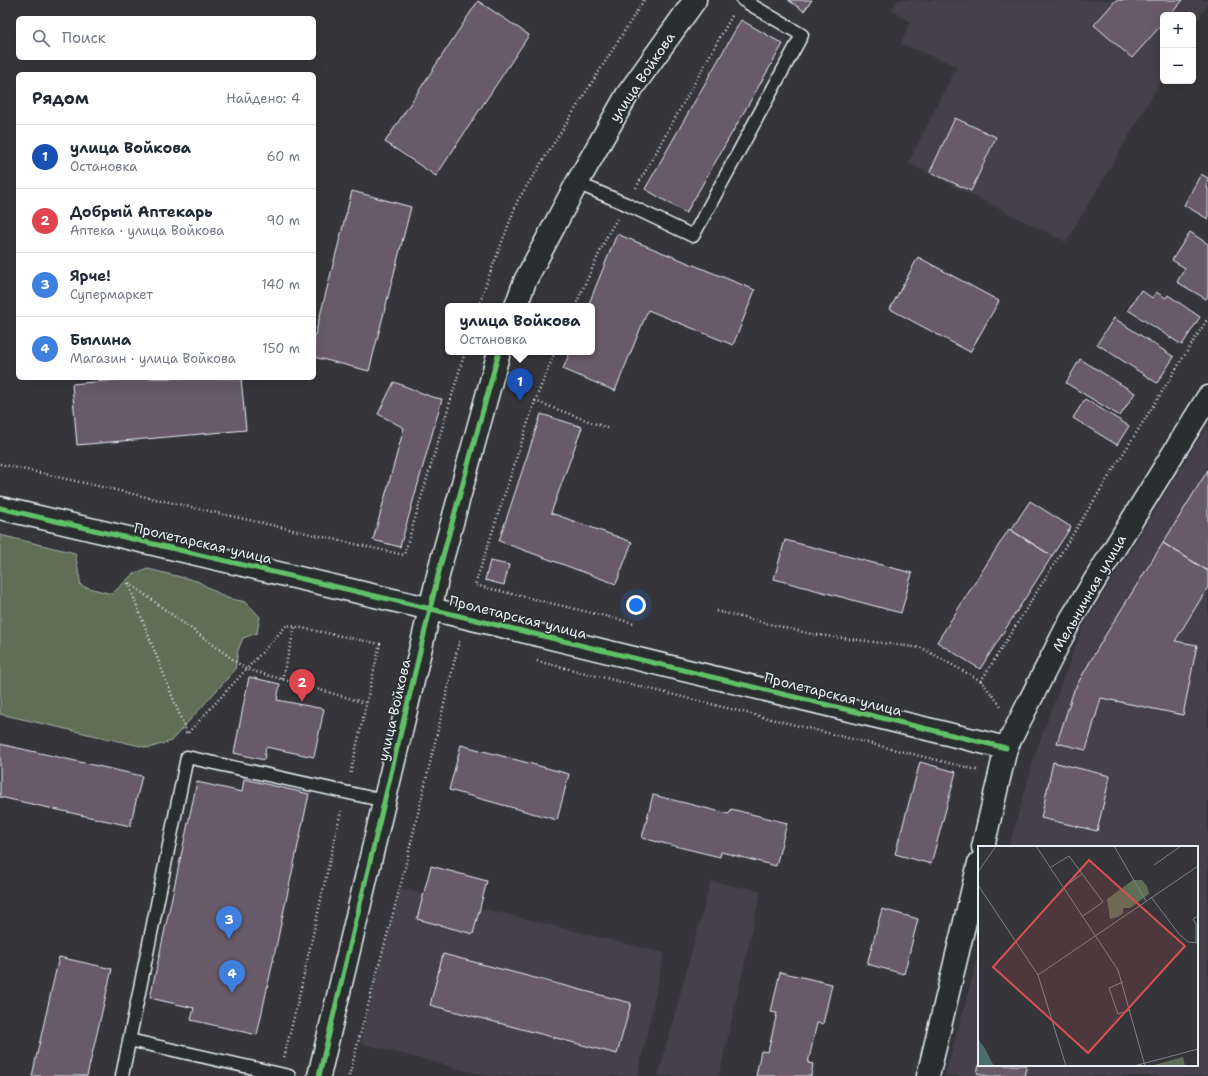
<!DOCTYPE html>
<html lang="ru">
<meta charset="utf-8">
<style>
:root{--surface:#fff;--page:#f2f2f3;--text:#1f2937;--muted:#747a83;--line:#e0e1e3;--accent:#845c67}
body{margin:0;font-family:"Shantell Sans",sans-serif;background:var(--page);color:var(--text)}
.controls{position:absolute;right:12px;top:12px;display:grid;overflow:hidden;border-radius:6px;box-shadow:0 4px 16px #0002}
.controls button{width:36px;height:36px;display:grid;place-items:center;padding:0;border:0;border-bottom:1px solid var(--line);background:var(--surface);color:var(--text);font:20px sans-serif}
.you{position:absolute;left:636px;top:605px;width:14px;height:14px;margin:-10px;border:3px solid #fff;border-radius:50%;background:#1a73e8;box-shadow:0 0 0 6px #1a73e833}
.badge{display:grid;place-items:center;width:26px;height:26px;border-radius:50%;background:var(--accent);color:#fff;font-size:13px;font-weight:700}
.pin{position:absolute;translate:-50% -33px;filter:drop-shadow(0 1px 2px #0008)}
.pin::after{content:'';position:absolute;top:21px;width:14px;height:12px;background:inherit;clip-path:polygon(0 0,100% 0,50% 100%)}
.popup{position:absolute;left:445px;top:303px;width:150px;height:52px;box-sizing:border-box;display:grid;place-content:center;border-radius:6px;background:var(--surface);filter:drop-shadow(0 1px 3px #0005);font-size:13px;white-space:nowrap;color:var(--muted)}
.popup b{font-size:15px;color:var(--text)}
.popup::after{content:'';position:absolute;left:50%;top:100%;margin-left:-8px;border:8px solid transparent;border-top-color:var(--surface)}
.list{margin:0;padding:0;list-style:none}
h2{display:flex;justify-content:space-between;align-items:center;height:52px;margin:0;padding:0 16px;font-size:17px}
h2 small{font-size:13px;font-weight:400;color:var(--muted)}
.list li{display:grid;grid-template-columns:26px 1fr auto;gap:12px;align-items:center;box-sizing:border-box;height:64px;padding:0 16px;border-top:1px solid var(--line)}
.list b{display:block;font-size:15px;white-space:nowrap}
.list p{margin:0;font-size:13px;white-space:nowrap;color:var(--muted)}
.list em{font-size:13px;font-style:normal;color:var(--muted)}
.icon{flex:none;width:22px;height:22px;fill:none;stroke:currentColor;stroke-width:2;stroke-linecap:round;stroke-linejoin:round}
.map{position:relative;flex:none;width:1208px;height:1076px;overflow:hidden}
.search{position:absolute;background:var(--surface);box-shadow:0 4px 16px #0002;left:16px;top:16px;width:300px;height:44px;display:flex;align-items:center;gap:10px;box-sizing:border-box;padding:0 14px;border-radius:6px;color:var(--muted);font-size:15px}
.panel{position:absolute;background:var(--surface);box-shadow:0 4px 16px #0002;left:16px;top:72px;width:300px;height:308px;border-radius:6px}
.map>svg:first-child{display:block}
</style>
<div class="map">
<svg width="1208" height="1076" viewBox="0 0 1208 1076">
<rect width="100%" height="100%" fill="#36363a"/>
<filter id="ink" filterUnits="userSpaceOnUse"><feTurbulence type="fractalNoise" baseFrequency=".025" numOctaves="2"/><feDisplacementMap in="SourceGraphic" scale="8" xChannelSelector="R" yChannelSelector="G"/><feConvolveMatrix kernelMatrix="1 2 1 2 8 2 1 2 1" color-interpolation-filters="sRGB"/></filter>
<g filter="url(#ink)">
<!-- built -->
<path fill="#454148" d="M 898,0 L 1208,0 L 1208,4 L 1193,28 L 1193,15 L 1163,15 L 1163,78 L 1066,242 L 908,163 L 957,66 L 901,44 L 910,22 L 891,10 Z
M 1208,424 L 1208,1076 L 945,1076 L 979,954 L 979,1065 L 1197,1065 L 1197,847 L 1009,847 L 1036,751 L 1082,629 Z
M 711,881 L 761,891 L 719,1076 L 658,1076 Z
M 399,888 L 664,953 L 638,1076 L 487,1076 L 360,1043 Z"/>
<!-- green -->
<path fill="#606e57" stroke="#a4b0a8" d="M 0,535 L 75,553 L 81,586 L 112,594 L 133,574 L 148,569 L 197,581 L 227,598 L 246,602 L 260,617 L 257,633 L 243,638 L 238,650 L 235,670 L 171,741 L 149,748 L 0,714 Z"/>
<!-- building -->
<path fill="#675a68" stroke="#e8f1f8" d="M 788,0 L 812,0 L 804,11 Z
M 1116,0 L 1183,0 L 1170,15 L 1163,15 L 1163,23 L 1132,58 L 1094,25 Z
M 478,1 L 529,35 L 436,176 L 385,142 Z
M 741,20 L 783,44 L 686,213 L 645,189 Z
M 955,118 L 996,137 L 971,191 L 930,172 Z
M 1201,174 L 1208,178 L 1207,188 L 1208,188 L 1208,219 L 1184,205 Z
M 352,191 L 411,207 L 369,371 L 314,357 L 314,339 Z
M 1190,232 L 1208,244 L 1208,296 L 1206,299 L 1177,282 L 1185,268 L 1172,260 Z
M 617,234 L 755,290 L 733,345 L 648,310 L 615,391 L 563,369 L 570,352 L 592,352 L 592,306 L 588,306 Z
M 918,257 L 999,301 L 970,352 L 890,309 Z
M 1141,290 L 1152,298 L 1156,292 L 1166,298 L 1168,295 L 1200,317 L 1182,345 L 1128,310 Z
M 1114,318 L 1174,357 L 1157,383 L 1097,344 Z
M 1080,359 L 1135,393 L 1120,416 L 1066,383 Z
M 139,378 L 241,378 L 246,430 L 77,445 L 72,384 Z
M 394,382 L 432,397 L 442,399 L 400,547 L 373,540 L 404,428 L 378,414 Z
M 1085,399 L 1129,426 L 1117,445 L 1073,418 Z
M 541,414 L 582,427 L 551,513 L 632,542 L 616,584 L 499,541 Z
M 1208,470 L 1208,571 L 1163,543 Z
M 1030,501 L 1071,527 L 1052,556 L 1011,530 Z
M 1009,529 L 1052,556 L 980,669 L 937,642 Z
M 785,540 L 912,573 L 901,613 L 774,579 Z
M 1163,543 L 1208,571 L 1208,587 L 1175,641 L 1197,645 L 1183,715 L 1101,698 L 1086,750 L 1057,743 L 1074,690 L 1103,639 Z
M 490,561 L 509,565 L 504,585 L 485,580 Z
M 249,677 L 280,684 L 277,700 L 324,709 L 314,757 L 266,747 L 264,760 L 234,753 Z
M 0,744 L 142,776 L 130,826 L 0,797 Z
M 461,745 L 569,774 L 557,820 L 449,790 Z
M 920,762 L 956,772 L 931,864 L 895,854 Z
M 1053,762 L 1110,776 L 1097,831 L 1041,818 Z
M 244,779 L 309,794 L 257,1035 L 191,1020 L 194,1008 L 150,998 L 197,782 L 242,792 Z
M 653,795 L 729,814 L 731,809 L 787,823 L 776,866 L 721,852 L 720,857 L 642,838 Z
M 431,866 L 487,881 L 473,934 L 417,919 Z
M 882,909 L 918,919 L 904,974 L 867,964 Z
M 443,954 L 631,1003 L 617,1054 L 430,1005 Z
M 59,957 L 112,969 L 87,1076 L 32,1076 Z
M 780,972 L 832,984 L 823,1024 L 817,1023 L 808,1063 L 813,1064 L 811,1076 L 756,1076 L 761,1051 L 768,1052 L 777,1013 L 771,1012 Z
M 979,1065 L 1027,1065 L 1024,1076 L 987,1076 L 977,1073 Z"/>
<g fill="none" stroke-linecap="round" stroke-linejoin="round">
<!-- lane casing -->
<g stroke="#e8f1f8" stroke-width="15">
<path id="lane" d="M 577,183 L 626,204 L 693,236 L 802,35 L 743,0
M 129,1040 L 289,1076
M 122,1076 L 187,757 L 385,801"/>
</g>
<!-- street casing -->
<g stroke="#e8f1f8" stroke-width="25">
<path id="street" d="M 0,508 L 431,609 L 1006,748
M 983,847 L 1006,748 L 1071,619 L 1208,397
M 928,1076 L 979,863"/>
</g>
<!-- secondary casing -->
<g stroke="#e8f1f8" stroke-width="25">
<path id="secondary" d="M 516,306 L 525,281 L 577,183 L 627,95 L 695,0
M 319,1076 L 441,563 L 499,352"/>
</g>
<!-- path -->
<path stroke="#e8f1f8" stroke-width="2.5" stroke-dasharray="1 3" stroke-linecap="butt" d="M 636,188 L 733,14
M 479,306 L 486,284 L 518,200 L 644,0
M 575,306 L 609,232 L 617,219
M 555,352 L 535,401 L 475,585 L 634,623
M 535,401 L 607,428
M 0,464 L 404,555 L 465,352
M 128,583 L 187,734 L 287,625 L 380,644 L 350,775
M 129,583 L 246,669 L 366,703
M 716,611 L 811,634 L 922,648 L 981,681 L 1001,706
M 537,661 L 977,770
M 282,679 L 295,627
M 981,681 L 1208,318
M 284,1057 L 297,1005 L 341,811
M 349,1076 L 402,880 L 459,642 L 460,642"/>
<!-- lane -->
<use href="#lane" stroke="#2a2d2e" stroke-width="12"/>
<!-- street -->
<use href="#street" stroke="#2a2d2e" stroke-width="22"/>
<!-- secondary -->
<use href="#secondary" stroke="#2a2d2e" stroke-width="22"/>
<!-- cycleway casing -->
<g stroke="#2a2d2e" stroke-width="8">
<path id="cycleway" d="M 0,508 L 431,609 L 1006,748
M 319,1076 L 441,563 L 499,352"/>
</g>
<!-- cycleway -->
<use href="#cycleway" stroke="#61c268" stroke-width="5"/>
</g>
</g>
<g text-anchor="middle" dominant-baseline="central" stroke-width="3" stroke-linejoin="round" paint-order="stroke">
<!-- street labels -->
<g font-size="14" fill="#e8f1f8" stroke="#2a2d2e">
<text transform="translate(642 77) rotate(-56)">улица Войкова</text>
<text transform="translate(203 543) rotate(13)">Пролетарская улица</text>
<text transform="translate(1089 593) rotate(-60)">Мельничная улица</text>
<text transform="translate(518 617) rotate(14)">Пролетарская улица</text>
<text transform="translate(833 694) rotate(14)">Пролетарская улица</text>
<text transform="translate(394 710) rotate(-77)">улица Войкова</text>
</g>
</g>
<!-- overview -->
<g transform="translate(978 846)">
<rect width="220" height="220" fill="#36363a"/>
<path d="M 155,34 L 164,34 L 169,40 L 171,48 L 152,62 L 145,62 L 145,67 L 140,71 L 132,73 L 129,53 ZM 205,211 L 207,220 L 173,220 Z" fill="#606e57"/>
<path d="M 0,193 L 6,201 L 16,220 L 0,220 Z" fill="#4d6c6e"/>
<path fill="none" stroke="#7d8186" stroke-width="1" d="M 58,0 L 140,124 L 167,220M 136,0 L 168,55M 176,19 L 203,0M 73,21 L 91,10 L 125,56 L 105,70M 0,26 L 18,0M 0,39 L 60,129 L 88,220M 86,41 L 104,28M 173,51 L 201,88 L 210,96 L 220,97M 218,97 L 218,78 L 215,73 L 220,70M 60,129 L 220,20M 145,136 L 131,142 L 140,168 L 152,164M 156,220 L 220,203"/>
<path fill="#da5052" fill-opacity="0.15" stroke="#da5052" stroke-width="2" d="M 111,14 L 207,100 L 110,207 L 15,121 Z"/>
<rect width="220" height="220" fill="none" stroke="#e8f1f8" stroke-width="2"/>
</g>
</svg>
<div class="controls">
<button>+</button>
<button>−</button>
</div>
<div class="you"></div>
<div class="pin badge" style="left:520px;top:401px;background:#1a4fb4">1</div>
<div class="popup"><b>улица Войкова</b>Остановка</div>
<div class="pin badge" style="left:302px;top:702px;background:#e0444e">2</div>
<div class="pin badge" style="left:229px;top:939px;background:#3f7fe0">3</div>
<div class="pin badge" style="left:232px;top:993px;background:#3f7fe0">4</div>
<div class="search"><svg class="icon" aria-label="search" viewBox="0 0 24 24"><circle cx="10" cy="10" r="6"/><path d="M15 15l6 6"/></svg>Поиск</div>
<section class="panel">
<h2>Рядом<small>Найдено: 4</small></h2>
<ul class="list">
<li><span class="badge" style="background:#1a4fb4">1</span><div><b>улица Войкова</b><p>Остановка</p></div><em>60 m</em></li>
<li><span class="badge" style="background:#e0444e">2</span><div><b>Добрый Аптекарь</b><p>Аптека · улица Войкова</p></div><em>90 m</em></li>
<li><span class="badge" style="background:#3f7fe0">3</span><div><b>Ярче!</b><p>Супермаркет</p></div><em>140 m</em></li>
<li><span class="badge" style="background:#3f7fe0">4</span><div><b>Былина</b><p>Магазин · улица Войкова</p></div><em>150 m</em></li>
</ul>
</section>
</div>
